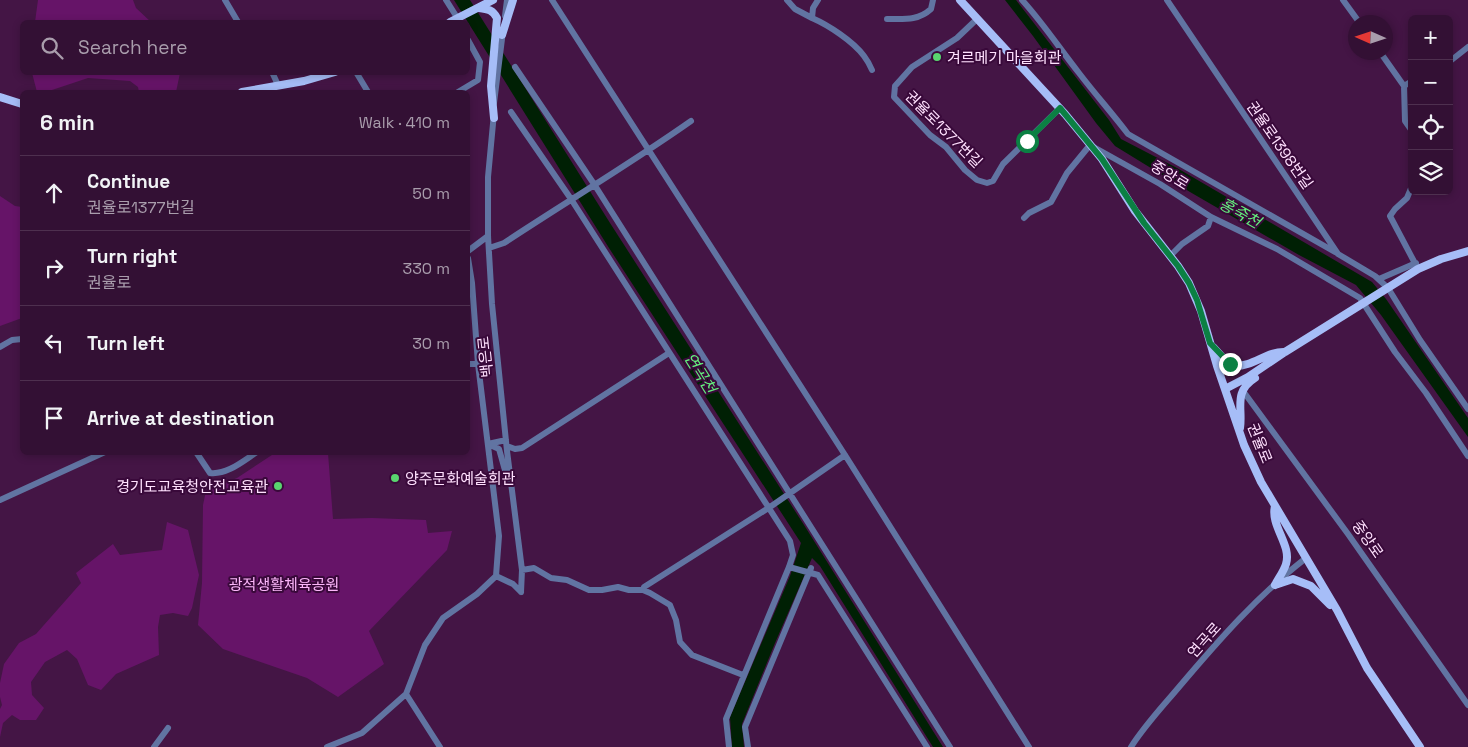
<!DOCTYPE html>
<meta charset="utf-8">
<style>
:root{--surface:#331034;--page:#3b193c;--text:#f1f3f6;--muted:#a99dac;--line:#4e304f}
body{margin:0;font-family:"Space Grotesk","Noto Sans KR",sans-serif;background:var(--page);color:var(--text)}
.controls{position:absolute;right:15px;top:15px;display:grid;overflow:hidden;border-radius:8px;box-shadow:0 2px 8px #0003}
.controls button{width:45px;height:45px;display:grid;place-items:center;padding:0;border:0;border-bottom:1px solid var(--line);background:var(--surface);color:var(--text);font:25px sans-serif}
.compass{position:absolute;left:1348px;top:15px;width:45px;height:45px;border-radius:50%;background:var(--surface);box-shadow:0 2px 8px #0003;rotate:273deg}
.stop{position:absolute;width:15px;height:15px;margin:-11px;border:4px solid #0b8043;border-radius:50%;background:#fff}
.stop.end{background:#0b8043;border-color:#fff;box-shadow:0 1px 5px #0008}
.list{margin:0;padding:0;list-style:none}
h2{display:flex;justify-content:space-between;align-items:center;height:65px;margin:0;padding:0 20px;font-size:21px}
h2 small{font-size:16px;font-weight:400;color:var(--muted)}
.list li{display:grid;grid-template-columns:32px 1fr auto;gap:15px;align-items:center;box-sizing:border-box;height:75px;padding:0 20px;border-top:1px solid var(--line)}
.list b{display:block;font-size:19px;white-space:nowrap}
.list p{margin:0;font-size:16px;white-space:nowrap;color:var(--muted)}
.list em{font-size:16px;font-style:normal;color:var(--muted)}
.icon{flex:none;width:28px;height:28px;fill:none;stroke:currentColor;stroke-width:2;stroke-linecap:round;stroke-linejoin:round}
.map{position:relative;flex:none;width:1468px;height:747px;overflow:hidden}
.search{position:absolute;background:var(--surface);box-shadow:0 2px 8px #0003;left:20px;top:20px;width:450px;height:55px;display:flex;align-items:center;gap:12px;box-sizing:border-box;padding:0 18px;border-radius:8px;color:var(--muted);font-size:19px}
.panel{position:absolute;background:var(--surface);box-shadow:0 2px 8px #0003;left:20px;top:90px;width:450px;height:365px;border-radius:8px}
.map>svg:first-child{display:block}
</style>
<div class="map">
<svg width="1468" height="747" viewBox="0 0 1468 747">
<rect width="100%" height="100%" fill="#441545"/>
<!-- green -->
<path fill="#661468" d="M 38,0 L 133,0 L 136,8 L 151,22 L 35,22 Z
M 32,73 L 32,72 L 180,73 L 176,92 L 139,92 L 138,87 L 130,81 L 88,78 L 52,90 L 52,92 L 37,92 Z
M 0,196 L 15,206 L 22,207 L 22,318 L 0,326 Z
M 275,453 L 328,453 L 333,519 L 372,518 L 426,520 L 428,533 L 452,531 L 447,550 L 369,631 L 384,664 L 338,697 L 307,678 L 223,649 L 198,625 L 202,583 L 203,505 L 206,491 L 237,478 Z
M 167,522 L 188,530 L 199,575 L 192,608 L 188,616 L 173,613 L 160,615 L 158,627 L 159,655 L 116,674 L 101,690 L 88,685 L 77,659 L 67,650 L 45,662 L 31,682 L 32,695 L 44,708 L 36,720 L 20,720 L 12,715 L 3,723 L 0,737 L 0,709 L 2,705 L 0,697 L 0,683 L 4,664 L 19,643 L 36,634 L 81,583 L 76,573 L 113,544 L 120,555 L 162,550 Z"/>
<!-- water -->
<path fill="#002004" d="M 454,0 L 470,0 L 610,223 L 804,525 L 943,747 L 933,747 L 820,566 L 812,558 L 775,643 L 742,724 L 744,747 L 732,747 L 730,717 L 790,576 L 801,543 L 609,248 Z
M 1005,0 L 1016,0 L 1109,120 L 1121,139 L 1177,168 L 1372,282 L 1386,299 L 1468,418 L 1468,437 L 1381,315 L 1356,285 L 1299,255 L 1190,192 L 1115,146 L 1096,123 L 1033,36 Z"/>
<g fill="none" stroke-linecap="round" stroke-linejoin="round">
<!-- minor -->
<path stroke="#6174a2" stroke-width="6" d="M 225,0 L 238,22
M 446,0 L 458,19
M 552,0 L 845,455 L 1029,747
M 787,0 L 795,9 L 812,18
M 818,0 L 813,8 L 812,18 C 828,25 853,41 864,56 C 867,60 870,65 872,70
M 1022,0 C 1043,23 1060,49 1079,73 C 1095,94 1112,113 1128,134 L 1335,252
M 1167,0 L 1338,254 L 1375,276 L 1388,288 L 1420,340 L 1468,409
M 1343,0 L 1359,22
M 505,16 L 507,0
M 887,19 C 904,19 918,21 931,9 L 933,0
M 977,19 L 957,38 L 912,67 L 895,86 L 894,97 L 930,135 L 946,147 L 965,170 L 977,180 L 987,183 L 993,181 L 1003,164 L 1060,108
M 1380,52 L 1404,86 L 1405,121 L 1412,131
M 1449,62 L 1468,47
M 515,67 L 594,184 L 950,747
M 272,72 L 278,85
M 356,72 L 368,92
M 1404,86 L 1412,81
M 458,92 L 478,80 L 480,62 L 468,40
M 494,103 L 503,31
M 511,112 L 571,199 L 790,541 L 793,555 L 789,567 L 726,719 L 729,747
M 494,113 L 488,177 L 488,236 L 492,304 L 507,451 L 522,570 L 521,592
M 1412,186 L 1407,198 L 1395,209 L 1390,216 L 1418,269
M 1024,218 L 1029,213 L 1051,202 L 1067,173 L 1090,145 L 1160,184 L 1211,217 L 1277,249 L 1360,298 L 1395,352 L 1426,393 L 1468,456
M 489,248 L 504,243 C 566,202 630,164 691,121
M 468,251 L 488,236
M 1170,256 L 1182,244 L 1208,226 L 1211,217
M 1379,279 L 1416,263
M 0,347 L 12,340 L 22,339
M 468,364 L 478,364
M 1243,391 L 1348,534 L 1468,705
M 488,444 L 499,449 L 508,481
M 488,444 L 506,440
M 507,446 L 515,449 L 522,448 L 669,353
M 196,452 L 210,473 C 227,475 243,461 257,452
M 0,500 L 105,452
M 789,567 L 818,575 L 927,747
M 522,570 L 534,568 L 551,578 L 567,580 L 589,590 L 602,590 L 618,587 L 629,590 L 643,590 L 650,593 L 670,605 L 676,620 L 680,642 L 692,655 L 743,675
M 496,576 L 513,584 L 521,592
M 643,590 L 644,587 L 770,507 L 845,455
M 406,694 L 440,747
M 154,747 L 168,728
M 327,747 L 362,733 L 406,694 L 425,645 L 443,618 L 477,594 L 496,576 L 499,536 L 478,364 L 472,283 L 468,258
M 748,747 L 745,727 L 811,568
M 1131,747 C 1145,725 1163,706 1179,687 C 1218,641 1258,595 1306,558"/>
<!-- major -->
<path stroke="#a6bdf7" stroke-width="8" d="M 960,0 L 1065,114 L 1102,159 L 1135,211 L 1178,266 L 1189,283 L 1201,311 L 1217,366 L 1244,445 L 1261,482 L 1337,610 L 1367,668 L 1420,747
M 479,8 C 488,9 493,10 497,18 L 491,86 L 494,118
M 450,22 L 493,0
M 502,35 L 513,0
M 242,92 L 304,81 L 335,72
M 0,97 L 22,104
M 1213,347 L 1223,358 L 1234,366 C 1253,367 1267,351 1285,352
M 1225,389 L 1248,377 L 1285,352 L 1418,269 L 1441,259 L 1468,251
M 1240,428 C 1243,408 1233,392 1255,378
M 1275,506 C 1270,526 1292,545 1286,564 C 1284,571 1278,579 1275,585
M 1275,585 L 1293,579 L 1311,586 L 1330,605"/>
</g>
<g fill="none" stroke-linecap="round" stroke-linejoin="round">
<!-- route -->
<path stroke="#0b8043" stroke-width="6" d="M 1027,141 L 1060,108 L 1102,159 L 1144,223 L 1178,266 L 1189,283 L 1197,300 L 1210,343 L 1230,364"/>
</g>
<!-- markers -->
<g fill="#59d56f" stroke="#39093a" stroke-width="2">
<circle cx="937" cy="57" r="5"/>
<circle cx="395" cy="478" r="5"/>
<circle cx="278" cy="486" r="5"/>
</g>
<g text-anchor="middle" dominant-baseline="central" stroke-width="4" stroke-linejoin="round" paint-order="stroke">
<!-- poi labels -->
<g font-size="15" fill="#ffe1fe" stroke="#39093a" text-anchor="start">
<text x="947" y="57">겨르메기 마을회관</text>
<text x="405" y="478">양주문화예술회관</text>
<text x="268" y="486" text-anchor="end">경기도교육청안전교육관</text>
</g>
<!-- street labels -->
<g font-size="15" fill="#ffe1fe" stroke="#39093a">
<text transform="translate(944 129) rotate(45)">권율로1377번길</text>
<text transform="translate(1280 145) rotate(55)">권율로1398번길</text>
<text transform="translate(1170 175) rotate(32)">중앙로</text>
<text transform="translate(485 357) rotate(-96)">백은로</text>
<text transform="translate(1260 443) rotate(68)">권율로</text>
<text transform="translate(1368 539) rotate(55)">중앙로</text>
<text transform="translate(1204 640) rotate(-48)">연곡로</text>
</g>
<!-- park labels -->
<g font-size="15" fill="#fcb6fa" stroke="#39093a">
<text x="284" y="584">광적생활체육공원</text>
</g>
<!-- water labels -->
<g font-size="16" font-style="italic" fill="#64ef7d" stroke="#39093a">
<text transform="translate(1240 213) rotate(29)">홍죽천</text>
<text transform="translate(700 373) rotate(58)">연곡천</text>
</g>
</g>
</svg>
<div class="controls">
<button>+</button>
<button>−</button>
<button><svg class="icon" aria-label="locate" viewBox="0 0 24 24"><circle cx="12" cy="12" r="6"/><path d="M12 2v4M12 18v4M2 12h4M18 12h4"/></svg></button>
<button><svg class="icon" aria-label="layers" viewBox="0 0 24 24"><path d="M12 4l9 5-9 5-9-5zM3 14l9 5 9-5"/></svg></button>
</div>
<svg class="compass" viewBox="-18 -18 36 36"><path d="M0-13l5 13h-10z" fill="#e53935"/><path d="M0 13l5-13h-10z" fill="#a99dac"/></svg>
<div class="stop" style="left:1027px;top:141px"></div>
<div class="stop end" style="left:1230px;top:364px"></div>
<div class="search"><svg class="icon" aria-label="search" viewBox="0 0 24 24"><circle cx="10" cy="10" r="6"/><path d="M15 15l6 6"/></svg>Search here</div>
<section class="panel">
<h2>6 min<small>Walk · 410 m</small></h2>
<ul class="list">
<li><svg class="icon" aria-label="ahead" viewBox="0 0 24 24"><path d="M12 20V5M6 11l6-6 6 6"/></svg><div><b>Continue</b><p>권율로1377번길</p></div><em>50 m</em></li>
<li><svg class="icon" aria-label="right" viewBox="0 0 24 24"><path d="M7 20v-9h11M14 6l5 5-5 5"/></svg><div><b>Turn right</b><p>권율로</p></div><em>330 m</em></li>
<li><svg class="icon" aria-label="left" viewBox="0 0 24 24"><path d="M17 20v-9H6M10 6l-5 5 5 5"/></svg><div><b>Turn left</b></div><em>30 m</em></li>
<li><svg class="icon" aria-label="arrive" viewBox="0 0 24 24"><path d="M6 21V4h12l-3 4 3 4H6"/></svg><div><b>Arrive at destination</b></div></li>
</ul>
</section>
</div>
